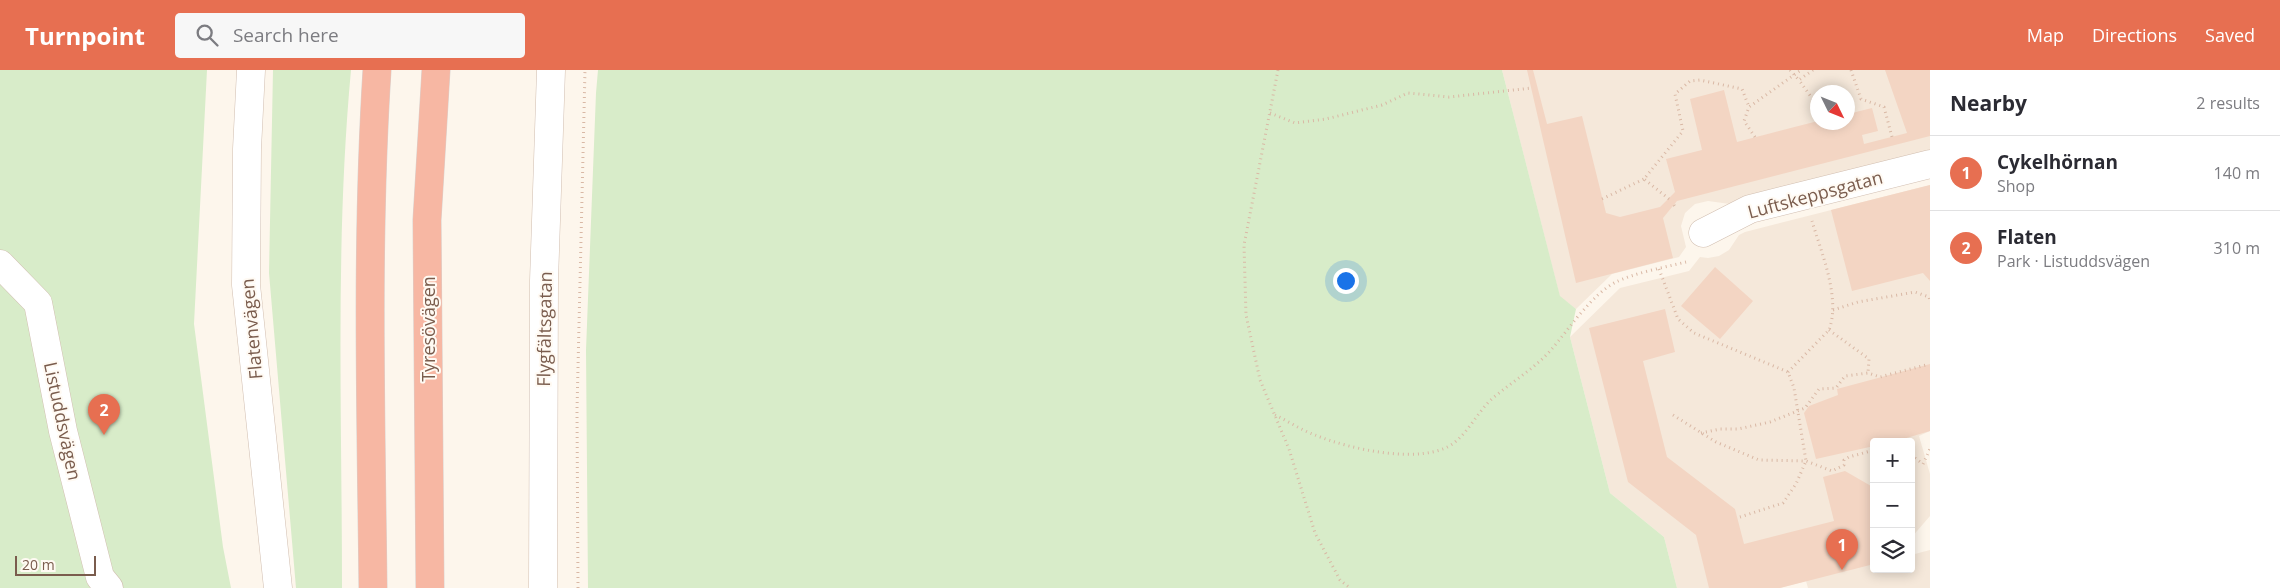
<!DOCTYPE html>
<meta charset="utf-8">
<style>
:root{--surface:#fff;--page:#f7f7f7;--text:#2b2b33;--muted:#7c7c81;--line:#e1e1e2;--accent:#e76f51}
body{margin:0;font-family:"Open Sans",sans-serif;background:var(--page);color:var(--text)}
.controls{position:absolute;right:15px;bottom:15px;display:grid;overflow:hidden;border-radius:5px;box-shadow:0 2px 12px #0003}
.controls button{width:45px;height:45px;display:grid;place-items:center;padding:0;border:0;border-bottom:1px solid var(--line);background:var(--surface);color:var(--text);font:25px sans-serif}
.compass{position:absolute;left:1810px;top:15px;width:45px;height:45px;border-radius:50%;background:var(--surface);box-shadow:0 2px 12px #0003;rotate:133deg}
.scale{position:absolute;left:15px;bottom:12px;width:81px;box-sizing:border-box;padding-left:5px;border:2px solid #7a5c4d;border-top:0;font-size:14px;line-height:18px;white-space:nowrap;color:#7a5c4d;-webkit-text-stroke:4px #fffaf3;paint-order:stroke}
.you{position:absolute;left:1345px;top:210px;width:18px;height:18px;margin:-12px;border:4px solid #fff;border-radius:50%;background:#1a73e8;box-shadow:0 0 0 8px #1a73e833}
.badge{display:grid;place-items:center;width:32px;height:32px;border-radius:50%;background:var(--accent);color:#fff;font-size:16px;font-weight:700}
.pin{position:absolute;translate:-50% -41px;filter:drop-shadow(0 1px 2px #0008)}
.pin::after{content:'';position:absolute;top:26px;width:18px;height:15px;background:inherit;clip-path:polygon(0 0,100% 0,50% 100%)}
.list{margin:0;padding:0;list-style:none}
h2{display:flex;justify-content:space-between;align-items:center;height:65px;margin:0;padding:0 20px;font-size:21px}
h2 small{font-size:16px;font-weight:400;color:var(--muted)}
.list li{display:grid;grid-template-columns:32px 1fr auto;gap:15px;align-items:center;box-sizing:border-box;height:75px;padding:0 20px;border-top:1px solid var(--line)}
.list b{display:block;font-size:19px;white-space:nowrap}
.list p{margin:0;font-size:16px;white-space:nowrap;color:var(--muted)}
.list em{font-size:16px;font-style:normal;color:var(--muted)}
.icon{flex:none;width:28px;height:28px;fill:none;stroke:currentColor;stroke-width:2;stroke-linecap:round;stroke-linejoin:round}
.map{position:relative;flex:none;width:1930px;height:518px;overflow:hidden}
header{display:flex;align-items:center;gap:30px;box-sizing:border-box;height:70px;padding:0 25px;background:var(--accent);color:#fff}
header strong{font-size:24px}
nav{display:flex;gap:28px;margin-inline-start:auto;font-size:18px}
.search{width:350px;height:45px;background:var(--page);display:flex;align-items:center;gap:12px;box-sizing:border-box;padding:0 18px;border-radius:5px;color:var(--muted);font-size:19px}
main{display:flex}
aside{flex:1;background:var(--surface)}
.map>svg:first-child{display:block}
</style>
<header>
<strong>Turnpoint</strong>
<div class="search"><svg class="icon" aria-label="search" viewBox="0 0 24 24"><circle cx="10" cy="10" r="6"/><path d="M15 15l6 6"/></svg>Search here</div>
<nav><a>Map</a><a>Directions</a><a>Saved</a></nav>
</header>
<main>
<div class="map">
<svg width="1930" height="518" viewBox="0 0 1930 518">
<rect width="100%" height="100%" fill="#fdf6ec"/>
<!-- residential -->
<path fill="#f5e8da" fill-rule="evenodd" d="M 1502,0 L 1930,0 L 1930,83 L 1730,134 L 1708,131 L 1695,134 L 1685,143 L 1681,156 L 1686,177 L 1679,187 L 1612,204 L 1576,239 L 1560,227 ZM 1818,22 L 1848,22 L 1848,52 L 1818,52 Z
M 1930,115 L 1930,361 L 1919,366 L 1930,404 L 1930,446 L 1911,468 L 1911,372 L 1874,372 L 1874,499 L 1911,499 L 1911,485 L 1930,480 L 1930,518 L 1808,518 L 1806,511 L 1780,518 L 1677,518 L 1664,467 L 1610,423 L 1570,267 L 1620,218 L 1689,201 L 1700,187 L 1708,188 L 1719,186 L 1729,180 L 1739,165 L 1745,162 Z"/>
<!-- green -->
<path fill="#d8ecc9" d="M 0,0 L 207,0 L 194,254 L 223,477 L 231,518 L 0,518 Z
M 273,0 L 351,0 C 335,172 342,345 342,518 L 296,518 L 269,203 Z
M 598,0 L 1502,0 L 1560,226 L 1576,239 L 1570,267 L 1610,423 L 1664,467 L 1677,518 L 588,518 L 586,280 L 596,23 Z"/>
<!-- building -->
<path fill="#f3d5c3" d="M 1527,0 L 1533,0 L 1547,54 L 1582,46 L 1606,143 L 1620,147 L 1660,137 L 1675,122 L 1666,89 L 1702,80 L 1690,29 L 1724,20 L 1737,72 L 1818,51 L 1848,52 L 1848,44 L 1872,38 L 1878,61 L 1862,65 L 1864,74 L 1907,63 L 1885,0 L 1930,0 L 1930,66 L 1677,131 L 1663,148 L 1673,188 L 1576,213 Z
M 1930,115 L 1930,211 L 1923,203 L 1852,221 L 1831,140 Z
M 1715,197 L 1753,231 L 1720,269 L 1681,236 Z
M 1665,239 L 1675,282 L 1643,291 L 1667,387 L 1735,439 L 1744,474 L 1834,451 L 1823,407 L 1845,401 L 1871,416 L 1874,424 L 1874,494 L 1780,518 L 1709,518 L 1696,465 L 1628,412 L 1589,258 Z
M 1930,294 L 1930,361 L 1893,372 L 1874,372 L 1874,376 L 1816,389 L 1804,343 L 1809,336 L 1838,325 L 1837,319 Z"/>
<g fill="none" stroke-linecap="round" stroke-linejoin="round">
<!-- minor casing -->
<g stroke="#d1beb0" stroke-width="29">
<path id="minor" d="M 251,0 L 247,79 L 246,215 L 278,518
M 1703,163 L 1750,139 L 1930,94
M 0,194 L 38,233 L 63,361 L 100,507 L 109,518
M 543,518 L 544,211 L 551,0"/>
</g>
<!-- highway casing -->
<g stroke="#dad1cd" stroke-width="29">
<path id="highway" d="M 373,518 C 371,345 366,173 377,0
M 430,518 L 427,150 L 436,0"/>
</g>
<!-- path -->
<path stroke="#d9b8a5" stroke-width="3" stroke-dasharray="1 4" stroke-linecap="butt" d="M 1278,0 L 1244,175 L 1246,245 L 1260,310 L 1289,379 L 1315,463 L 1340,510 L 1350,518
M 1790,0 L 1799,10
M 1813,0 L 1799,10 L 1814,31 L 1818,47
M 1851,0 L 1861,29 L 1884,37 L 1892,67
M 1270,43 L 1295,53 L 1326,49 L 1382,35 L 1408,23 L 1449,27 L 1532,18
M 1755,67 L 1744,51 L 1749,37 L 1801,0
M 1602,129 L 1644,109
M 1669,129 L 1644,109 L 1683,61 L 1675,24 L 1690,11 L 1700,10 L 1742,19 L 1749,37
M 1674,135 L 1676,138
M 1659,199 L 1678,249 L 1694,263 L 1788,302 L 1794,318 L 1806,391 L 1796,414 L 1783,433 L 1740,447
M 1833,240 L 1858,232 L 1915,222 L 1929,227 L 1930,231
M 1829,260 L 1869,289 L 1868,303
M 1788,302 L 1829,260 C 1841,228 1821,182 1812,151
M 1275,345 C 1288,351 1301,360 1315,365 C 1349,379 1423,396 1454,373 C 1470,360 1478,341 1493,328 C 1513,311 1534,299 1551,280 C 1569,259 1592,224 1616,212 C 1634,203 1666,197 1686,192
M 1673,345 L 1716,372 L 1759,390 L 1806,391 L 1832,401 L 1844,395 L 1844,390 L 1849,387 L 1874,380
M 1701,363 L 1720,359 L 1738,359 L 1770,352 L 1805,338 L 1819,319 L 1836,318 L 1845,306 L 1868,303 L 1880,307 L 1926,295
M 1911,385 L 1923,394 L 1930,379
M 578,518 L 577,340 L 585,0"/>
<!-- minor -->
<use href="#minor" stroke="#fff" stroke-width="28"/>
<!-- highway -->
<use href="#highway" stroke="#f7b7a3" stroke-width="28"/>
</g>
<g text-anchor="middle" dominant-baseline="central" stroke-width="4" stroke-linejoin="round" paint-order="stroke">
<!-- street labels -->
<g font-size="18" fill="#7a5c4d" stroke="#fffaf3">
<text transform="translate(1815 124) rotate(-15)">Luftskeppsgatan</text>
<text transform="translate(251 259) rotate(-95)">Flatenvägen</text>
<text transform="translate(428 259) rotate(-90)">Tyresövägen</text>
<text transform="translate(544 259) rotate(-89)">Flygfältsgatan</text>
<text transform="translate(63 351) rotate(78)">Listuddsvägen</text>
</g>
</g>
</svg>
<div class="controls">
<button>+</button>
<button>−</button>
<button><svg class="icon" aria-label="layers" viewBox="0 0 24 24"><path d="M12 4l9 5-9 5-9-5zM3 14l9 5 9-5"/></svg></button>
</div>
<svg class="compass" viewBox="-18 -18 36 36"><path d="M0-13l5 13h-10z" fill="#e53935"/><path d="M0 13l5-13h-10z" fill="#7c7c81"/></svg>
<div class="scale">20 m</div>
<div class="you"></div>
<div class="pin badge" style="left:1842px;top:500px">1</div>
<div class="pin badge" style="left:104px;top:365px">2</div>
</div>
<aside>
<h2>Nearby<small>2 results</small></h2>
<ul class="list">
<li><span class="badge">1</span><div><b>Cykelhörnan</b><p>Shop</p></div><em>140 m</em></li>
<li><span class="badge">2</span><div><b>Flaten</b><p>Park · Listuddsvägen</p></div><em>310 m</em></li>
</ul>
</aside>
</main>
